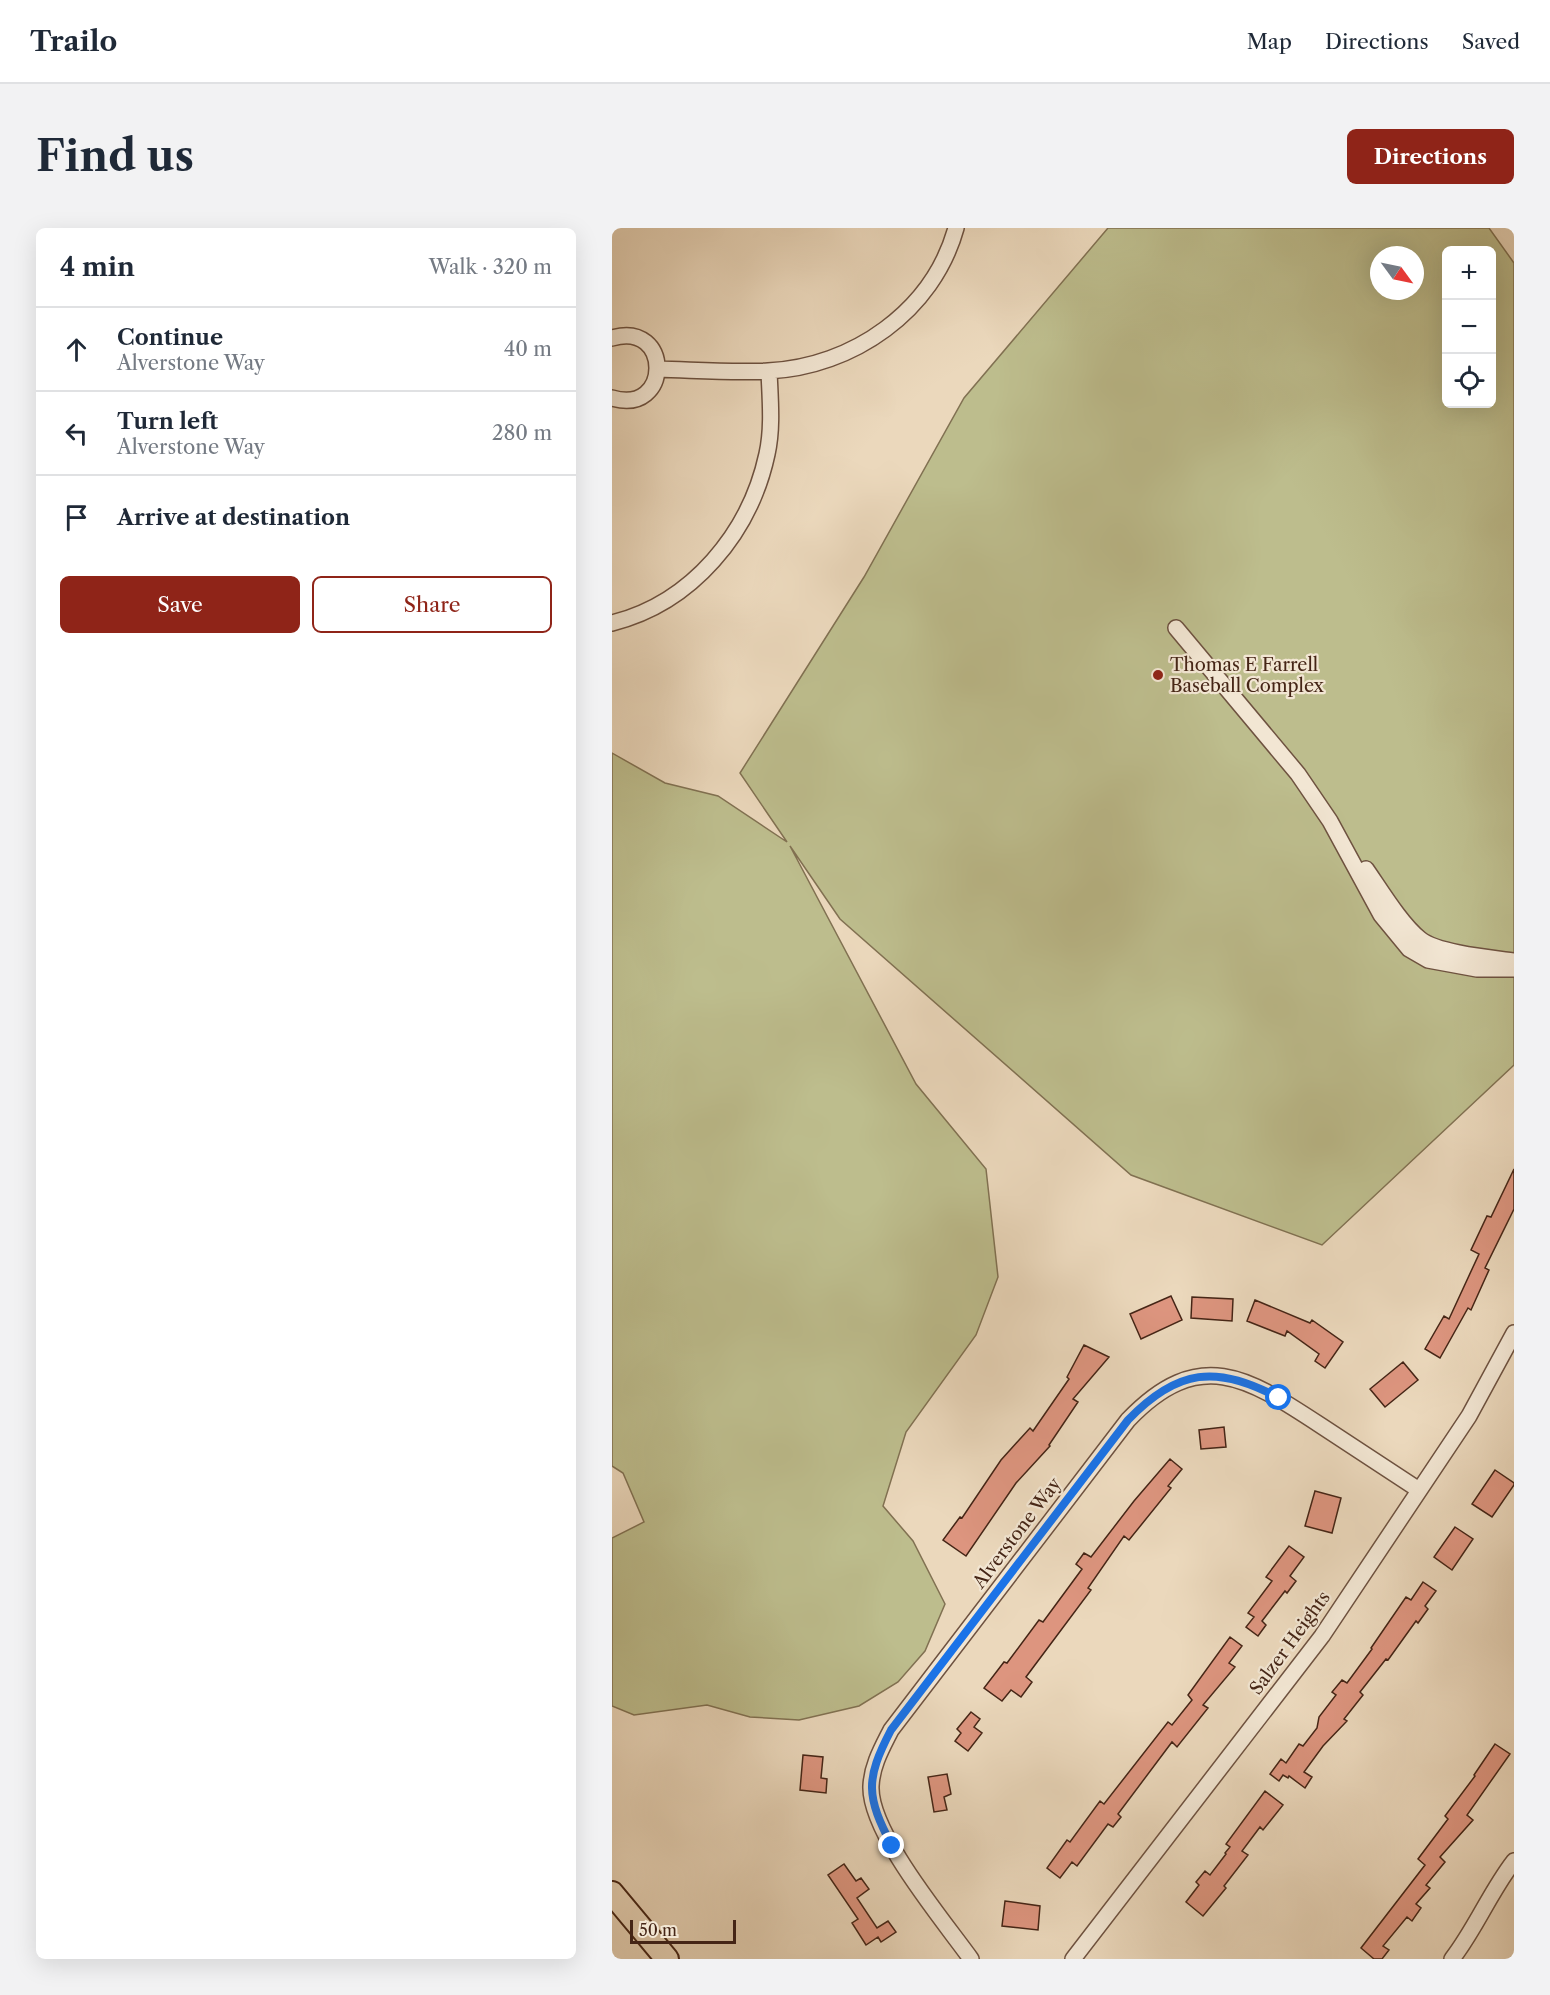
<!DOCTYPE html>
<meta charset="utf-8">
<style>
:root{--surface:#fff;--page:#f2f2f3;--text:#1f2937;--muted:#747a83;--line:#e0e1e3;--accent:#8f2418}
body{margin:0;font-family:"Libre Caslon Text",serif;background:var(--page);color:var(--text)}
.controls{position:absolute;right:18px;top:18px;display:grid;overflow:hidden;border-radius:9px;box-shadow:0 6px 24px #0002}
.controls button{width:54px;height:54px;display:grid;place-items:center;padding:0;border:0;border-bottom:2px solid var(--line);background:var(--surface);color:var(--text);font:30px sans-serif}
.compass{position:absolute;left:758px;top:18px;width:54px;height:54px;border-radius:50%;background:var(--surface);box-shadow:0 6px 24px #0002;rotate:123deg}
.scale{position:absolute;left:18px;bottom:15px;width:106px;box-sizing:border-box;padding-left:6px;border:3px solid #452516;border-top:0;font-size:16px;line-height:21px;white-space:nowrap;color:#452516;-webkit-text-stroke:4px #f2e6d3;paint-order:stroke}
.stop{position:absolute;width:18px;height:18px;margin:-14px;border:4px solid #1a73e8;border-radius:50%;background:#fff}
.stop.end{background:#1a73e8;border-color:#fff;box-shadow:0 2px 6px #0008}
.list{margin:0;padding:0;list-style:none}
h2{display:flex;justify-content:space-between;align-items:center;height:78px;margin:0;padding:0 24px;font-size:26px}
h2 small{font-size:20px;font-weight:400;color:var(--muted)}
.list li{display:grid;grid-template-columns:39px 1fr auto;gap:18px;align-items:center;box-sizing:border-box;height:84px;padding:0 24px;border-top:2px solid var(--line)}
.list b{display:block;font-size:22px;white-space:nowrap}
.list p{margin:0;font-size:20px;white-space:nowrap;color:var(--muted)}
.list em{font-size:20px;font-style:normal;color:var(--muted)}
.actions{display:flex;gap:12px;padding:18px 24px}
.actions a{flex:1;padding:14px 0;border:2px solid var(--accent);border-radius:9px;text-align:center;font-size:21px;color:var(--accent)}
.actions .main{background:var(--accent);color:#fff}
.icon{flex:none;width:33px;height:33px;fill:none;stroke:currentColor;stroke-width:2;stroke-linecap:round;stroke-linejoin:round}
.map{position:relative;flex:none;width:902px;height:1731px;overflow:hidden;border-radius:9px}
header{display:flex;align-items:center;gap:36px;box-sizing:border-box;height:84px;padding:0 30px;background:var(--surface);border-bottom:2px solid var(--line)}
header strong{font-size:28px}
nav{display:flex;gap:33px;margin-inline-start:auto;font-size:21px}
.intro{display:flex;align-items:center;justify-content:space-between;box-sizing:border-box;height:144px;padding:0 36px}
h1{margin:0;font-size:42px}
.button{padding:15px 27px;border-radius:9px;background:var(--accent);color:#fff;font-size:21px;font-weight:700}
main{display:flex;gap:36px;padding:0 36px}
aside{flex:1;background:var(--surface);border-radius:9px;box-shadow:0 6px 24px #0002}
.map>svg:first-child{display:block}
</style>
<header>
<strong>Trailo</strong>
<nav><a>Map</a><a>Directions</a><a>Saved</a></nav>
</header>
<div class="intro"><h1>Find us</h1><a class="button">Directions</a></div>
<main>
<aside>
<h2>4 min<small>Walk · 320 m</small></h2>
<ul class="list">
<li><svg class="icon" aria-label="ahead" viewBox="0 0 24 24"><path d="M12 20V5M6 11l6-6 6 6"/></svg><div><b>Continue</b><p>Alverstone Way</p></div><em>40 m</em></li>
<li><svg class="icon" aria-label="left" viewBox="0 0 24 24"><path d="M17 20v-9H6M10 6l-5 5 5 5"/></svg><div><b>Turn left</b><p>Alverstone Way</p></div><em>280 m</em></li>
<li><svg class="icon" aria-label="arrive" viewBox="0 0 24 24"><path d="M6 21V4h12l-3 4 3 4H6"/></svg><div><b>Arrive at destination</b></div></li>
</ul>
<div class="actions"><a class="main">Save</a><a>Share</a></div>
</aside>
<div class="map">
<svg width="902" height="1731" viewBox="0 0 902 1731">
<rect width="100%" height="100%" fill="#ebd8bc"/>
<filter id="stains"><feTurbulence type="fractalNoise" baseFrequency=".00333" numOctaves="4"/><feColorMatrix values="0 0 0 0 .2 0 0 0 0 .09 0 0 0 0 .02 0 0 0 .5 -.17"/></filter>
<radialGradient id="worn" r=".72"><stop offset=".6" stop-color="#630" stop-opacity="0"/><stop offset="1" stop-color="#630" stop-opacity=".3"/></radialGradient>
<!-- green -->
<path fill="#bdbd8d" stroke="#817152" stroke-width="1.5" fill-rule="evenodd" d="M 496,0 L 877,0 L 902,35 L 902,837 L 710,1017 L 519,947 L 228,691 L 178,618 L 304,856 L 374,941 L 386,1049 L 364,1107 L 294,1204 L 271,1278 L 301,1313 L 333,1376 L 313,1423 L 286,1454 L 247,1478 L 187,1492 L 138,1489 L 95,1477 L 22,1487 L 0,1478 L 0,1310 L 32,1294 L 11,1245 L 0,1238 L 0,525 L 53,555 L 106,568 L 175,614 L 128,545 L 252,349 L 352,170 ZM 834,22 L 879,22 L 879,176 L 834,176 ZM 767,27 L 803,27 L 803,63 L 767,63 Z"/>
<!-- building -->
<path fill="#dd957f" stroke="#452516" stroke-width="1.5" d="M 902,941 L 902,981 L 873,1040 L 877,1042 L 859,1082 L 856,1080 L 828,1130 L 813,1121 L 832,1088 L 837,1091 L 867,1026 L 859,1022 L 875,988 L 879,989 Z
M 559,1068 L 570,1092 L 529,1111 L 518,1086 Z
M 580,1069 L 621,1071 L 620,1093 L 579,1090 Z
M 643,1072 L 698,1095 L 700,1092 L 731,1114 L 713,1140 L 703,1133 L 707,1126 L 675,1103 L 673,1108 L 635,1093 Z
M 472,1117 L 497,1129 L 461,1171 L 466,1174 L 437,1217 L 438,1218 L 404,1255 L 354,1328 L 331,1312 L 348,1289 L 350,1290 L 389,1232 L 418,1200 L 421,1203 L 457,1151 L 455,1149 Z
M 791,1134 L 806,1152 L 773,1179 L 758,1161 Z
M 612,1199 L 614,1219 L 589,1221 L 587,1202 Z
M 558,1231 L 570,1241 L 556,1258 L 559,1260 L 517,1312 L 512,1308 L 476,1360 L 479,1362 L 414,1449 L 420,1454 L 409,1469 L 399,1462 L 390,1473 L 372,1460 L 392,1434 L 395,1435 L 427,1392 L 431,1394 L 470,1341 L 464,1336 L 472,1325 L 479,1329 L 522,1273 Z
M 883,1242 L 902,1255 L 902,1257 L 880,1289 L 860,1276 Z
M 703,1263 L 729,1270 L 720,1305 L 693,1298 Z
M 843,1299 L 861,1311 L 840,1342 L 822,1329 Z
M 677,1318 L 692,1329 L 678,1348 L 684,1353 L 675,1365 L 673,1363 L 650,1393 L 654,1397 L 646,1408 L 634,1399 L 642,1389 L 636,1385 L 660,1353 L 654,1349 Z
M 811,1354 L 824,1363 L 813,1378 L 816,1381 L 806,1395 L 804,1393 L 776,1432 L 774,1431 L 748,1464 L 751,1467 L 732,1491 L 735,1493 L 711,1518 L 692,1544 L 700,1549 L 693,1560 L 677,1548 L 676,1550 L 671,1547 L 667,1553 L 658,1546 L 669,1531 L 674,1535 L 687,1516 L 691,1518 L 705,1500 L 707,1489 L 724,1467 L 720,1464 L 730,1452 L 735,1455 L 760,1421 L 759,1420 L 794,1369 L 799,1372 Z
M 618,1409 L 630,1418 L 617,1435 L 623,1439 L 591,1477 L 596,1480 L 565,1519 L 560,1514 L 506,1586 L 509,1589 L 501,1599 L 496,1596 L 465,1638 L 460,1634 L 448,1650 L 435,1640 L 455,1612 L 458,1614 L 488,1573 L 492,1576 L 556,1494 L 560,1497 L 580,1472 L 576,1467 Z
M 359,1484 L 368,1491 L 362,1499 L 370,1505 L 356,1523 L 343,1513 L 349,1505 L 345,1501 Z
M 883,1516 L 898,1526 L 855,1587 L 861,1592 L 828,1629 L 833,1634 L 814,1657 L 818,1660 L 804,1676 L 809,1680 L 800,1693 L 795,1689 L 771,1718 L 777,1722 L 770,1731 L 762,1731 L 749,1720 L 813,1637 L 806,1631 L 836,1591 L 833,1588 L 863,1548 L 862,1547 Z
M 191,1527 L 211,1529 L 209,1550 L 215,1551 L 214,1565 L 188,1562 Z
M 335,1546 L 339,1566 L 332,1569 L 335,1582 L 322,1584 L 316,1549 Z
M 653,1563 L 671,1577 L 651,1602 L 648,1599 L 630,1623 L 636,1627 L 612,1658 L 614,1660 L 591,1688 L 574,1674 L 587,1657 L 584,1654 L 593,1643 L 598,1647 L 614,1626 L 613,1625 L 618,1619 L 614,1616 Z
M 232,1636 L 244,1653 L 249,1650 L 257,1661 L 245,1670 L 265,1700 L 276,1693 L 284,1704 L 269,1714 L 266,1709 L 254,1717 L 240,1695 L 246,1691 L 216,1647 Z
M 393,1673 L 428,1678 L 426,1702 L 390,1698 Z"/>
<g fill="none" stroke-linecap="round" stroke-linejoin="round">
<!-- minor casing -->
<g stroke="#6e5240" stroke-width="18">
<path id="minor" d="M 0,110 C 60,92 60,188 0,170
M 46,141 C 83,142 120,145 156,143 C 241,139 321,83 344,0
M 0,395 C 80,375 138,305 155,226 C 161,199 158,170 157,143
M 564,400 L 686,546 L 718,593 L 769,687 L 797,721 L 816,732 L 865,741 L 902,741
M 754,641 C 768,661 789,696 808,711 C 825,725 879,730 902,733
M 359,1731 C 331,1692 257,1604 259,1558 C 260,1537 270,1520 279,1502 L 516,1192 C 587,1118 635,1149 708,1197 C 741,1219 774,1240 807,1262
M 461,1731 L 710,1408 L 857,1188 L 902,1105
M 840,1731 C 864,1700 878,1664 902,1633"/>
</g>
<!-- highway casing -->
<g stroke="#452516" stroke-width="26">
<path id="highway" d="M 0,1665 L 55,1731"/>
</g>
<!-- minor -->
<use href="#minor" stroke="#f2e6d3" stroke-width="15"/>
<!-- highway -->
<use href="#highway" stroke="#ebd8bc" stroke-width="22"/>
</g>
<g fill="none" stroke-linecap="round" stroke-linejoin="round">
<!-- route -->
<path stroke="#1a73e8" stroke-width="8" d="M 280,1618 C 254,1568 253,1552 279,1502 L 516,1192 C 565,1141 605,1136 667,1170"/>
</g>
<!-- markers -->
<circle fill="#8f2418" stroke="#f2e6d3" stroke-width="2" cx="546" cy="447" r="6"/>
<g text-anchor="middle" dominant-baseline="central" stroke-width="4.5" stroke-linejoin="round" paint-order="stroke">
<!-- poi labels -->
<g font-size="18" fill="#452516" stroke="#f2e6d3" text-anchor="start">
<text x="558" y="437">Thomas E Farrell<tspan x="558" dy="21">Baseball Complex</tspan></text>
</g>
<!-- street labels -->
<g font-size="18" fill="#452516" stroke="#f2e6d3">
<text transform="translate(405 1305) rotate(-53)">Alverstone Way</text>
<text transform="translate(678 1415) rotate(-54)">Salzer Heights</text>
</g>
</g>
<rect width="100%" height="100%" filter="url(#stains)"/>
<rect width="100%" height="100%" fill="url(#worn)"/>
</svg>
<div class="controls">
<button>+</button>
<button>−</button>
<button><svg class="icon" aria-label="locate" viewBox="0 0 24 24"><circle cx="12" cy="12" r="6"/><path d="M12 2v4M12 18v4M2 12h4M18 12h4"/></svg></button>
</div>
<svg class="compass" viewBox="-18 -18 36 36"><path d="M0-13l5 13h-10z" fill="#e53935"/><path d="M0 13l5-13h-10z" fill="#747a83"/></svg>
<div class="scale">50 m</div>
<div class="stop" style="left:667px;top:1170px"></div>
<div class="stop end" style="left:280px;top:1618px"></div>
</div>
</main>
